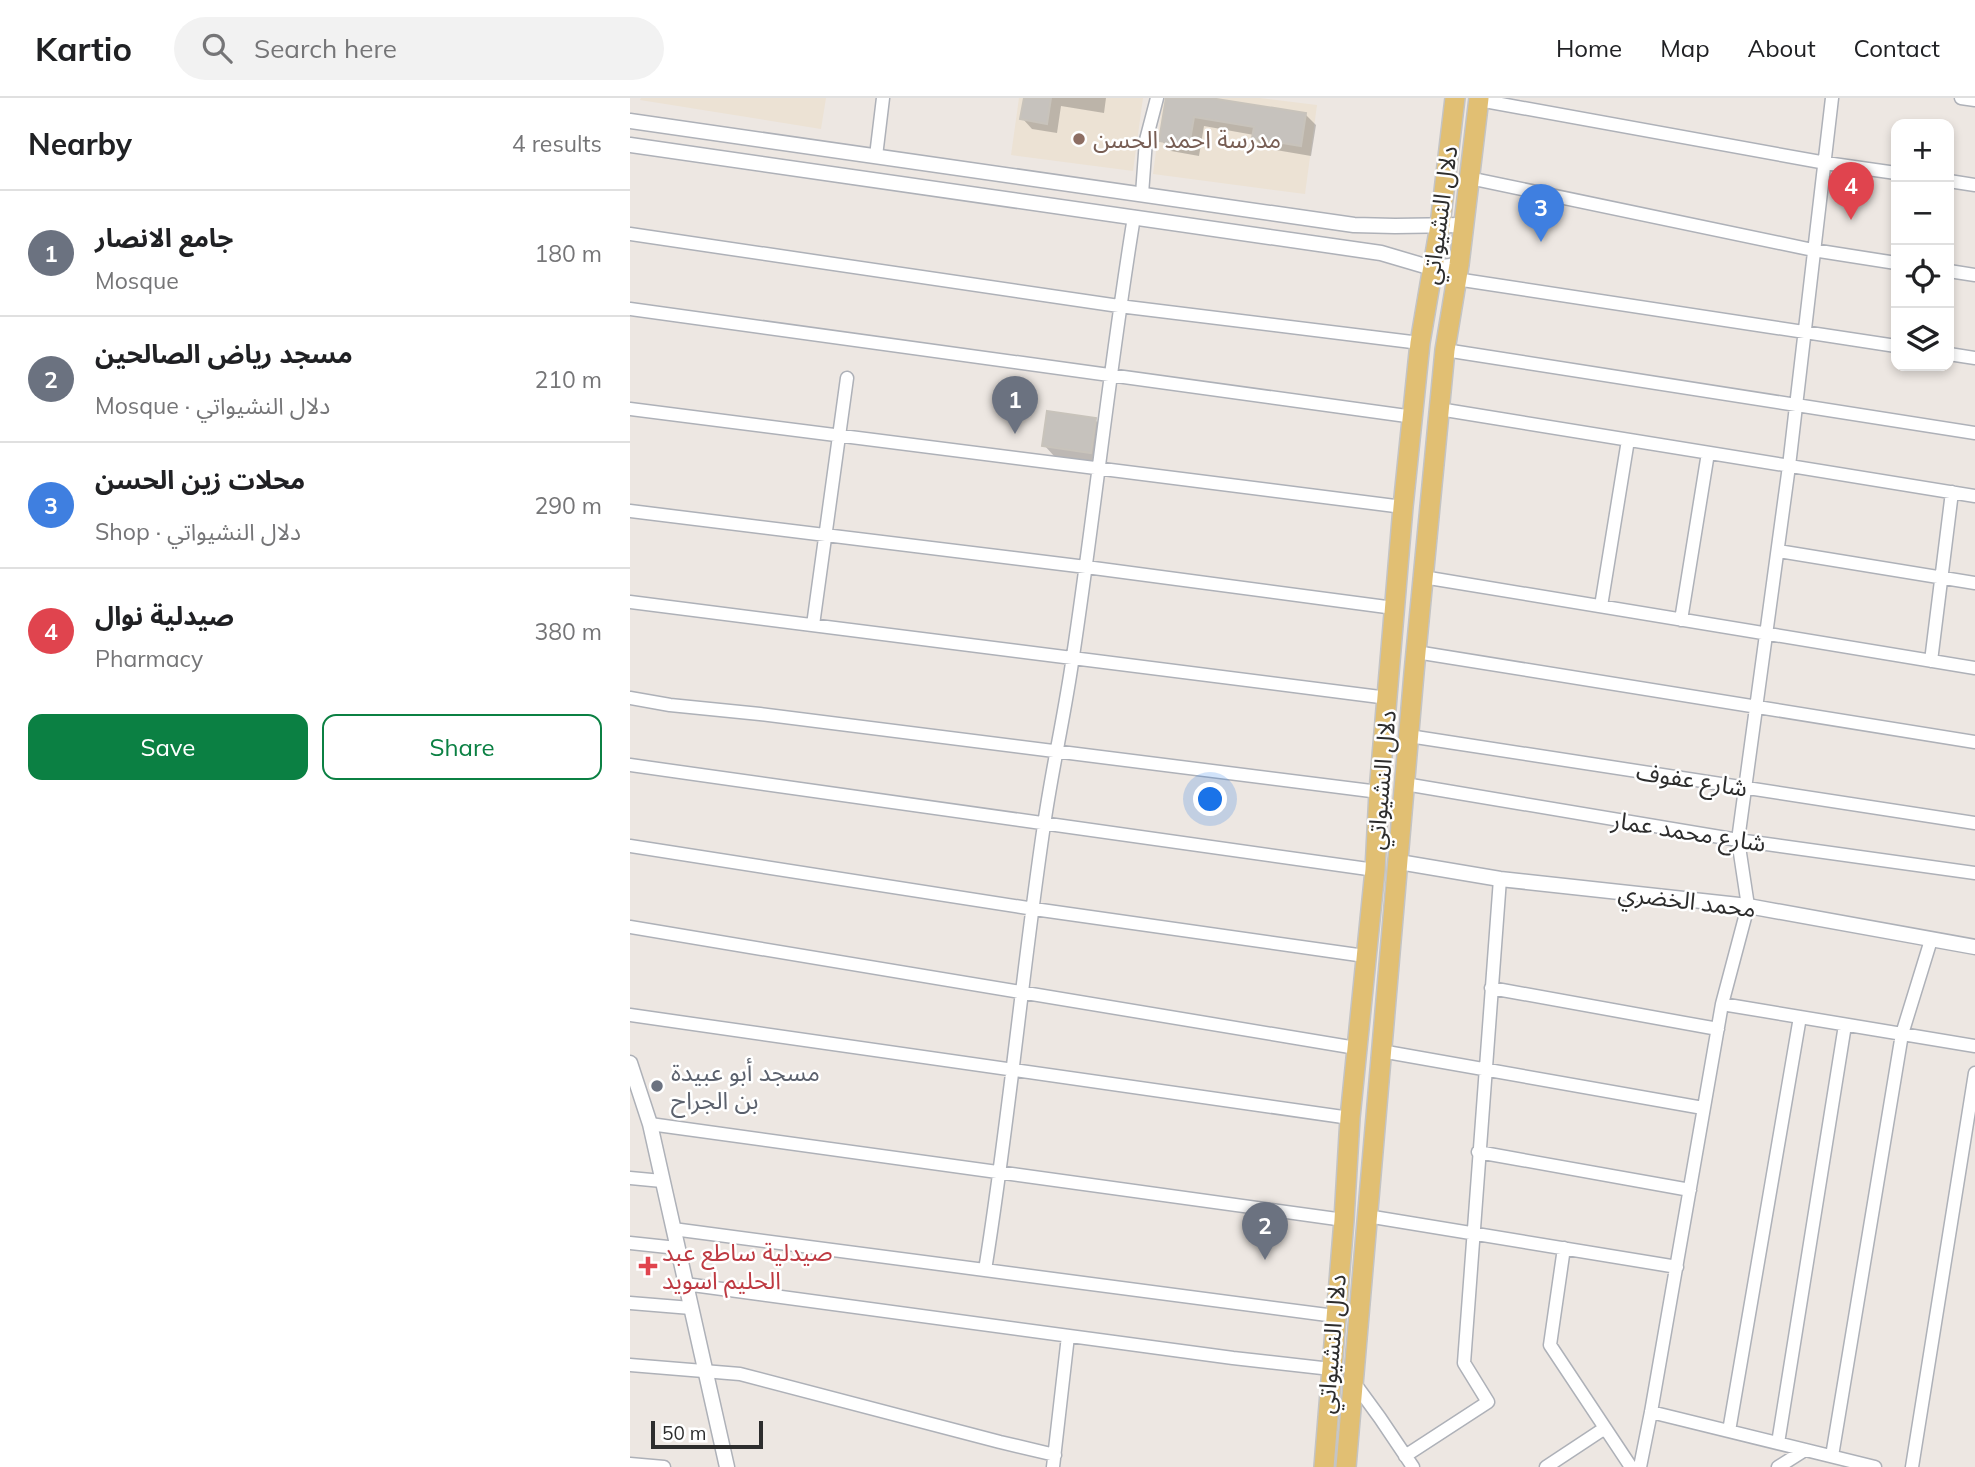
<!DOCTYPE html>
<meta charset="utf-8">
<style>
:root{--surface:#fff;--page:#f2f2f2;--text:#202124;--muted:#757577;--line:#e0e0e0;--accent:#0b8043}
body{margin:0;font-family:Mulish,"Noto Sans Arabic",sans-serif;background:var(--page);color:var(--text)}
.controls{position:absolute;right:21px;top:21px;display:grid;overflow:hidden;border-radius:14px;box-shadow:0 4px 10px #0003}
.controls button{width:63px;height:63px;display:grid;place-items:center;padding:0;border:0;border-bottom:2px solid var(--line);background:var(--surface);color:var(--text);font:35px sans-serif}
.scale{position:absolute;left:21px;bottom:18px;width:112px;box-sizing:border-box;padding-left:7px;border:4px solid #2d2d2d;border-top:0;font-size:19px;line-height:24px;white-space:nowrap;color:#2d2d2d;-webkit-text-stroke:5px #fff;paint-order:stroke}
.you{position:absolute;left:581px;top:702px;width:24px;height:24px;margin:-18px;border:5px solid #fff;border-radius:50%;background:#1a73e8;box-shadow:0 0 0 10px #1a73e833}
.badge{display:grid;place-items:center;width:46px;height:46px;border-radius:50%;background:var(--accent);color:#fff;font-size:23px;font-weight:700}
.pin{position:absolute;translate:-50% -58px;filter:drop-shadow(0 2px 4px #0008)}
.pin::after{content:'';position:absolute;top:37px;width:24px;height:21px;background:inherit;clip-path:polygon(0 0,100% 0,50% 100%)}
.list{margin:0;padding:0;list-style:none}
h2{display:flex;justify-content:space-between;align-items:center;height:91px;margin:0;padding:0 28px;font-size:30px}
h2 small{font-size:23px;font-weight:400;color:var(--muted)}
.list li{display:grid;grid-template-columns:46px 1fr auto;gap:21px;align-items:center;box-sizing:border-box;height:126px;padding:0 28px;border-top:2px solid var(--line)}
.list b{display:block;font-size:26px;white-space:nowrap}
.list p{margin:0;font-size:23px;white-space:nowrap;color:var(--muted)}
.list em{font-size:23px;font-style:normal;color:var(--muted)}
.actions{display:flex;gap:14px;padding:21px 28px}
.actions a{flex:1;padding:16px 0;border:2px solid var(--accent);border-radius:14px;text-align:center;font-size:24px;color:var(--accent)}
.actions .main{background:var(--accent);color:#fff}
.icon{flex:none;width:38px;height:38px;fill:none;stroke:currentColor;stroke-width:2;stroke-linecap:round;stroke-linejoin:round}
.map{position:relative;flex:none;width:1345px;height:1369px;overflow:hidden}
header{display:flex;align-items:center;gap:42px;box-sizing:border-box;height:98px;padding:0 35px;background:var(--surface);border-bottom:2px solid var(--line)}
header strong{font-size:33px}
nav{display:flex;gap:38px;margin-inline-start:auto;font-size:24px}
.search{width:490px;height:63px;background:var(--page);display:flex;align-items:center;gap:18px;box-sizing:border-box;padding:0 24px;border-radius:38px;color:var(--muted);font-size:26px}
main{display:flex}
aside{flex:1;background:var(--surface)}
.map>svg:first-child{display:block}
</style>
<header>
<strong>Kartio</strong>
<div class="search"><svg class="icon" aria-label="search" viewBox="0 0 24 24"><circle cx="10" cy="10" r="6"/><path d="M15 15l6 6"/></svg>Search here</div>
<nav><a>Home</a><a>Map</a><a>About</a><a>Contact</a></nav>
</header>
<main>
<aside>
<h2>Nearby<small>4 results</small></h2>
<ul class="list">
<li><span class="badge" style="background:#6b7280">1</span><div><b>جامع الانصار</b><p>Mosque</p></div><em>180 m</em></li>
<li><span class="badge" style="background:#6b7280">2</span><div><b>مسجد رياض الصالحين</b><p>Mosque · دلال النشيواتي</p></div><em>210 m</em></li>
<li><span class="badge" style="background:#3f7fe0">3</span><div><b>محلات زين الحسن</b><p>Shop · دلال النشيواتي</p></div><em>290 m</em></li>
<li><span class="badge" style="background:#e0444e">4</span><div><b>صيدلية نوال</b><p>Pharmacy</p></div><em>380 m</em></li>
</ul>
<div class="actions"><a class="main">Save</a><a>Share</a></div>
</aside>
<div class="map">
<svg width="1345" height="1369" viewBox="0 0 1345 1369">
<rect width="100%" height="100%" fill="#ede7e2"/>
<!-- education -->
<path fill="#ece2d4" d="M 11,0 L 196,0 L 191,31 L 10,2 Z
M 389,0 L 513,0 L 503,73 L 381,57 Z
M 533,0 L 630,0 L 687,7 L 675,96 L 523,76 Z"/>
<!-- shadow -->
<path fill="#0003" d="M 396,0 L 476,0 L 474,15 L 431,8 L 427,35 L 402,31 L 392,20 Z
M 538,0 L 569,0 L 675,16 L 686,27 L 681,58 L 634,50 L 624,40 L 624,37 L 574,28 L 569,58 L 541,53 L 531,42 Z
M 465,322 L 476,332 L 471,365 L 424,358 L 414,347 Z"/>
<!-- building -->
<path fill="#c6c2bd" stroke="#c8c3bb" stroke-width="2" d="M 394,0 L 421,0 L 417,26 L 390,21 Z
M 536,0 L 580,0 L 676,15 L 671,48 L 622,40 L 624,29 L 564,19 L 559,48 L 529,43 Z
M 417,313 L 466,320 L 461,355 L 412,348 Z"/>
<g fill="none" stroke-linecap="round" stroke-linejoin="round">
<!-- minor casing -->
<g stroke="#aeb1b8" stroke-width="15">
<path id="minor" d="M 1331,0 L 1345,2
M 849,2 L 1196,65 L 1266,75
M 246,58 L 253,0
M 839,80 L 1183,152 L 1266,165
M 1319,83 L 1345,87
M 512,96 L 516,42 L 527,0
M 0,136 L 489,208 L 790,245
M 1319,173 L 1345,177
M 826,181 L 1266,248
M 0,211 L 784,319
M 815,252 L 1345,335
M 1319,256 L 1345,260
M 0,311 L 773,409
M 809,311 L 1345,398
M 0,413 L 456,469 L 764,510
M 1148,453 L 1345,485
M 793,479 L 1345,570
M 0,504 L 758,600
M 971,508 L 998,342
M 1051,522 L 1078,355
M 183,527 L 217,280
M 786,554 L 1345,644
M 1301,563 L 1322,394
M 0,600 L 40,607 L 130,616 L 749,694
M 779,638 L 1345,725
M 0,667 L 745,772
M 775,686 L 1108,742 L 1345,775
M 0,748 L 404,811 L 735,858
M 0,829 L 726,950
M 861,890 L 1088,931
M 1092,906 L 1345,948
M 0,917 L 720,1020
M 751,953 L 1073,1010
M 20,1026 L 714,1122
M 848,1054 L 1060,1092
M 0,1080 L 32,1083
M 737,1118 L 1047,1169
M 43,1131 L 705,1218
M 0,1145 L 47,1150
M 934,1150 L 920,1247 L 1001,1369
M 355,1172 C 379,1024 392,875 414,727 C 422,671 435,615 443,558 C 465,412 480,265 504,119
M 55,1186 L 603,1260 L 701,1271
M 0,1205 L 61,1210
M 0,1267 L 110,1276 L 370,1344 L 425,1357
M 723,1283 L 750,1320 L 783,1369
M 1021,1314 L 1245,1369
M 1099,1333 L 1170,919
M 1148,1345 L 1215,927
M 775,1358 L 858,1304 L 834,1265 L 870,781
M 1202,1358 L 1272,936 L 1301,842
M 0,1366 L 34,1369
M 423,1369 L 438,1238
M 916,1369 L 975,1330
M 1010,1369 L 1021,1314 L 1092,906 L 1118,808 L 1108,742 L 1159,368 L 1202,0
M 1148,1369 L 1175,1352
M 1282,1369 L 1345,975"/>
</g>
<!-- tertiary casing -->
<g stroke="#aeb1b8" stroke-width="17">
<path id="tertiary" d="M 0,23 L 724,127 L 765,128 L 833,127
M 0,47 L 751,155 L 802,170 L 829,167
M 769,764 L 870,781 L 1118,808 L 1345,849
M 0,965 L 20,1026 L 97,1369"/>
</g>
<!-- primary casing -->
<g stroke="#c4c4c4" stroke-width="22">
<path id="primary" d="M 694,1369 L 714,1122 L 720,1020 L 745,772 L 749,694 L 773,409 L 790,245 L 810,127 L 825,0
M 716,1369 L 784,575 L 815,252 L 829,167 L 849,0"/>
</g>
<!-- minor -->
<use href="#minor" stroke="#fff" stroke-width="12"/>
<!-- tertiary -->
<use href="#tertiary" stroke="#fff" stroke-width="14"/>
<!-- primary -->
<use href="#primary" stroke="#e1bf73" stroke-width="19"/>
</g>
<!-- markers -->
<circle fill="#8d6e63" stroke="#fff" stroke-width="2.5" cx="449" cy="41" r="7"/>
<circle fill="#6b7280" stroke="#fff" stroke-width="2.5" cx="27" cy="988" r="7"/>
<path fill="#e0444e" stroke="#fff" stroke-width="2.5" d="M14.5 1157.5h7v7h7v7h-7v7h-7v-7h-7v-7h7z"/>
<g text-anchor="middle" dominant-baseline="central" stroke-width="5" stroke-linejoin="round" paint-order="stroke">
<!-- education labels -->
<g font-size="24" fill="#785e54" stroke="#fff" text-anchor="start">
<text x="463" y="41">مدرسة احمد الحسن</text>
</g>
<!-- street labels -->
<g font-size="24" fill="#2d2d2d" stroke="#fff">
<text transform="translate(809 117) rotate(-82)">دلال النشيواتي</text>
<text transform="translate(1062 681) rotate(9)">شارع عفوف</text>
<text transform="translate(751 682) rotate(-85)">دلال النشيواتي</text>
<text transform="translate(1059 733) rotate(9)">شارع محمد عمار</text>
<text transform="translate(1057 802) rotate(7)">محمد الخضري</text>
<text transform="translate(701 1246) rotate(-85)">دلال النشيواتي</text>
</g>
<!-- worship labels -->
<g font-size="24" fill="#5b616d" stroke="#fff" text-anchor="start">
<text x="41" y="974">مسجد أبو عبيدة<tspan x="41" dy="28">بن الجراح</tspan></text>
</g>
<!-- health labels -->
<g font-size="24" fill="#be3a42" stroke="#fff" text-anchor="start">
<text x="32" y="1154">صيدلية ساطع عبد<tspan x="32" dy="28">الحليم اسويد</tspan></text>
</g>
</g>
</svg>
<div class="controls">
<button>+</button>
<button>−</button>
<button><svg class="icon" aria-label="locate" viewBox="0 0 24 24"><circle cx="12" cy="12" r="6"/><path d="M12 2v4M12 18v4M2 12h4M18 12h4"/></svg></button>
<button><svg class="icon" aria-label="layers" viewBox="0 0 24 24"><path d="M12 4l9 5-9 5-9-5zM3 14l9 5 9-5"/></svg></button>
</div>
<div class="scale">50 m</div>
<div class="you"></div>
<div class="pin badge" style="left:385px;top:336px;background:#6b7280">1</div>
<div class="pin badge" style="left:635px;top:1162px;background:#6b7280">2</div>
<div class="pin badge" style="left:911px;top:144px;background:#3f7fe0">3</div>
<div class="pin badge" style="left:1221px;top:122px;background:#e0444e">4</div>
</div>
</main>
